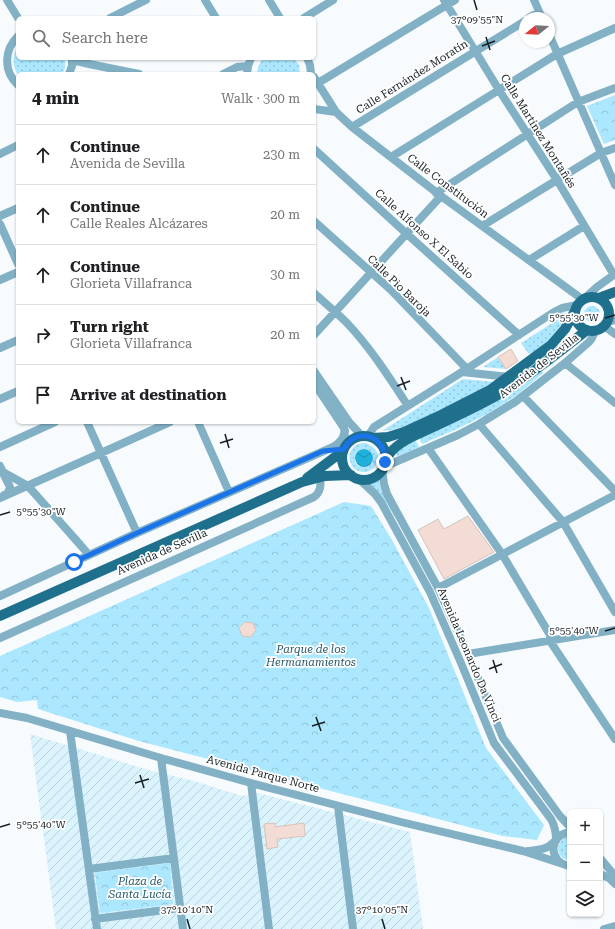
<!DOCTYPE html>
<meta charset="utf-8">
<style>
:root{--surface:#fff;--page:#f2f2f2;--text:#202124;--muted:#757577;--line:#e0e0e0}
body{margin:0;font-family:"Roboto Serif",serif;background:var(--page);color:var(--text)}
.controls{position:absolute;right:12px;bottom:12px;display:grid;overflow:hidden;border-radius:6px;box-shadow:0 1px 3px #0004}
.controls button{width:36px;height:36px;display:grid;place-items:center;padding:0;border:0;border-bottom:1px solid var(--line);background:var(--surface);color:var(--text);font:20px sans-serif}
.compass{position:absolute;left:519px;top:12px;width:36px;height:36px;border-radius:50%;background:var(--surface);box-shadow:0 1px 3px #0004;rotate:252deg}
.stop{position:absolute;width:12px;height:12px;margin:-9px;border:3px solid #1a73e8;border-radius:50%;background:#fff}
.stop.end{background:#1a73e8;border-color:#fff;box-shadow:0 1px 4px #0008}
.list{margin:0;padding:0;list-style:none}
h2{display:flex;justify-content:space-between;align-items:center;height:52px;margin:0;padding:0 16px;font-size:17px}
h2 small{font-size:13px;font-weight:400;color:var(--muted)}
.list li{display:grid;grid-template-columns:26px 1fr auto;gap:12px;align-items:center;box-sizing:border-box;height:60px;padding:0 16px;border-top:1px solid var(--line)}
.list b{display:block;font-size:15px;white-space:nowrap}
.list p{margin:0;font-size:13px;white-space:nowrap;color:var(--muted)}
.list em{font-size:13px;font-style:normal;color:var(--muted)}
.icon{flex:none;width:22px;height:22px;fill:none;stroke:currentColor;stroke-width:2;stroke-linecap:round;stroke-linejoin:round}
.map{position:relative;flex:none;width:615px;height:929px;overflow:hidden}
.search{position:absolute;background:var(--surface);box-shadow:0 1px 3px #0004;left:16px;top:16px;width:300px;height:44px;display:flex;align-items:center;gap:10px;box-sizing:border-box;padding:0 14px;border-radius:6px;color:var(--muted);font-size:15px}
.panel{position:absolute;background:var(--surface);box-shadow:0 1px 3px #0004;left:16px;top:72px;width:300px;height:352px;border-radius:6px}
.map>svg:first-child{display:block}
</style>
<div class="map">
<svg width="615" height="929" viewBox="0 0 615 929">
<defs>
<pattern id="industrial-furrows" width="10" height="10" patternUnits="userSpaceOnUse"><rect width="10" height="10" fill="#daf3fd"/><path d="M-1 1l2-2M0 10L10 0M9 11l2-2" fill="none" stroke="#bad0d9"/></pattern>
<pattern id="grass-dots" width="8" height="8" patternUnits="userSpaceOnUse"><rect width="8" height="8" fill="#abe7ff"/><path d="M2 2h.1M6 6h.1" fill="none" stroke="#92c6da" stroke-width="1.8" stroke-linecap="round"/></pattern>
<pattern id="park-crowns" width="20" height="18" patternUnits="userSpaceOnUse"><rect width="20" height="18" fill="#abe7ff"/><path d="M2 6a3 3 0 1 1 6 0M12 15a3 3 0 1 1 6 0" fill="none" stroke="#92c6da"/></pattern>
<pattern id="water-waves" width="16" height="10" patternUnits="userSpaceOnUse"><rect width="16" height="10" fill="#20b0dc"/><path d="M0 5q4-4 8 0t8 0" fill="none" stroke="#1b8fb2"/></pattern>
</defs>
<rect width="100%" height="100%" fill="#f7fbfd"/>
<!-- industrial -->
<path fill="url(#industrial-furrows)" d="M 30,734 L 152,771 L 194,781 L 242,796 L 258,793 L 410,832 L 423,929 L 56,929 Z"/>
<!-- grass -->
<path fill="url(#grass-dots)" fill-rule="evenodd" d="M 18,46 L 18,58 L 65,58 L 65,68 L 62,74 L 18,74 L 18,75 C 12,66 12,55 18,46 Z
M 263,58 L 294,58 L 299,65 L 300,74 L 257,74 L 258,67 Z
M584 314a8 8 0 1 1 16 0a8 8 0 1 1-16 0Z
M 563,312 L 567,314 L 567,317 L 555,336 L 532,354 L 528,353 L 521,343 L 560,318 L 558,315 Z
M 498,357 L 506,369 L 483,367 Z
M 541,370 L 543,373 L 517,395 L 489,413 L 457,429 L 422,444 L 419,438 Z
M 463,379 L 495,382 C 476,392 457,402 437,412 C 419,420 402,430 382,431 Z
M 415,439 L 419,447 L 397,457 L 396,453 Z
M 366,443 C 376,447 382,456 376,465 C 374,469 370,471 366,472 C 345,474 343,442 366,443 ZM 362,449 C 367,449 371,450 372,455 C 376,470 348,471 356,453 Z
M 379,478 L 380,486 L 395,516 L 394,516 C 386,502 380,493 367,483 L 372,482 Z
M 566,837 L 570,837 L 570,861 C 556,858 554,844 566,837 Z"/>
<!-- park -->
<path fill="url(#park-crowns)" d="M 615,95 L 615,140 L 604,144 L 587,106 Z
M 344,502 L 371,506 L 392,540 L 429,608 L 486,748 L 544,825 L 537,840 L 503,836 L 139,741 L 38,709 L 37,700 L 17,702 L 0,697 L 0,656 Z
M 170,863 L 173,904 L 100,913 L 95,873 Z"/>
<!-- water -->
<path fill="url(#water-waves)" d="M355 458a9 9 0 1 1 18 0a9 9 0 1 1-18 0Z"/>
<!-- building -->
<path fill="#f2dcd3" stroke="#d8c2ba" d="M 511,349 L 518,361 L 506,369 L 498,357 Z
M 468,516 L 494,552 L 444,579 L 418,530 L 438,519 L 444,529 Z
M 245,622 L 253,623 L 256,630 L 251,637 L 242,636 L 239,628 Z
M 275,823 L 275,827 L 304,823 L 305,836 L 277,839 L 278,847 L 267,849 L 264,824 Z"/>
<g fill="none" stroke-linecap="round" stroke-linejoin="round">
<!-- minor -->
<path stroke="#82b1c5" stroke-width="8" d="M 7,0 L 18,18
M 205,0 L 216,18
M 269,0 L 280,18
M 444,0 L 499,90 L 557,180 L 614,275
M 534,0 L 542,18
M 110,18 L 146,0
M 304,18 L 333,0
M 529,18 L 539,12
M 549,34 L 615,185
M 18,36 C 4,50 3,71 18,85
M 307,58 L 310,65 L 311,74
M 72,60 L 89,64 L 139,74
M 69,74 L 72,66 L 72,58
M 223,74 L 237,67 L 248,66
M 247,74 L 248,66 L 251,58
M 314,77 L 336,112 L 352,127 L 441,196 L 582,299
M 318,83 L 455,0
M 314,109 L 336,112
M 352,127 L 525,21
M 314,149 L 407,234 L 519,335
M 0,154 L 18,145
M 391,157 L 557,54 L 615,28
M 436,193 L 578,102 L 615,88
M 0,216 L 18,208
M 314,221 L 391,290 L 467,369
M 0,224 L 18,264
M 482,226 L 601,153 L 615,148
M 529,260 L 584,226
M 0,280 L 18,272
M 314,293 C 325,303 336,312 346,322 C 370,347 389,377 408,406
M 586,297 L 597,287 L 615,274
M 608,322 L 615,320
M 602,328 L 607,328 L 615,334
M 314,335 L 441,196
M 0,348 L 18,340
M 565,363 L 615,403
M 314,371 L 349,422 L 362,436
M 462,372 L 509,377
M 314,383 L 344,428 L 345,436 L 345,446
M 523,396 L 615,491
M 0,399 L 18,391
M 87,422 L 137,533
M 198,422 L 229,492
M 479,424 L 563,522 L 615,612
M 368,436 L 374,427 L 462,372 L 554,312 L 562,308 L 577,305
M 0,447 L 55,422
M 428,448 L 502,554 L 550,635 L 550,641 L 615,739
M 385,464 L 393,463 L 458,435 L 479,424 L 515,402 L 565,363 L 589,342 L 592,338 L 595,331
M 0,466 L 3,472 L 28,486 L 76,540 L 89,555
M 382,469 L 384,484 L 387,494 L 438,588 L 468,654 L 503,738 L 560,816 L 570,827
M 2,471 L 10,487 L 8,493 L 4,495
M 359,479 L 375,494 L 381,502 L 430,592 L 461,663 L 494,743 L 551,819 C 555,826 556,832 556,840
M 0,498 L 101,453 L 170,422
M 438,588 L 615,495
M 0,596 L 137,533 L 333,447 C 340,443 343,439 345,431
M 0,638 L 314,497 C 321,492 321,485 320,477
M 468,654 L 615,630
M 0,713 L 27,718 L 161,758 L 251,783 L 401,822 L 523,851 L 563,864
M 70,731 L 97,929
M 161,758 L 183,929
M 251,783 L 269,929
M 338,806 L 353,929
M 570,832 C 548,835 548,863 570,866
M 528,851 C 537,850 547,850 554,842
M 600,858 L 615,876
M 89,869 L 174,858
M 600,874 L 609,878 L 615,884
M 95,919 L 180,908
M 604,929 L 615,926"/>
<!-- major -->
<path stroke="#1e708c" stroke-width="10" d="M575 314a17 17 0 1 1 34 0a17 17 0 1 1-34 0Z
M 599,298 L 615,292
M342 458a22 22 0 1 1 44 0a22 22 0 1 1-44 0Z
M 373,438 L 388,437 L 404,432 L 441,415 L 490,390 L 551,345 L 565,329 L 575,311
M 385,460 C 394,444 411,437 427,430 C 451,419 475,408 498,395 C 529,376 558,353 587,330
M 307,478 L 343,451
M 0,616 L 302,482 L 325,476 L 351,475"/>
</g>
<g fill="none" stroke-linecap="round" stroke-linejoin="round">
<!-- route -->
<path stroke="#1a73e8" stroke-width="5" d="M 74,562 L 137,533 L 323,451 L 344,449 C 356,425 387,436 385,462"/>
</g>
<!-- ticks -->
<path fill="none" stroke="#171f23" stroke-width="1.5" d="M 474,0 L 477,10M 486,37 L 490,50M 482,46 L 495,41M 605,318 L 615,315M 401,377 L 406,390M 397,386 L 410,381M 225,434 L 229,448M 220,443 L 233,439M 0,515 L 10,512M 605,631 L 615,628M 493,660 L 497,673M 489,669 L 502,664M 316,717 L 321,731M 312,726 L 325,722M 140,775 L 144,788M 135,783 L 149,779M 0,827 L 10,824M 187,919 L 190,929M 382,919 L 385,929"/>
<g text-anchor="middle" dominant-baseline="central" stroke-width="3.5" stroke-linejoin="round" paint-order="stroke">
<!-- street labels -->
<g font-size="11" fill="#171f23" stroke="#fff">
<text transform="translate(412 77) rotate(-32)">Calle Fernández Moratín</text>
<text transform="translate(538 131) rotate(58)">Calle Martínez Montañés</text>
<text transform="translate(448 186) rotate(37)">Calle Constitución</text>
<text transform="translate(424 234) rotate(42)">Calle Alfonso X El Sabio</text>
<text transform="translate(399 286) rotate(44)">Calle Pio Baroja</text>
<text transform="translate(539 366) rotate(-38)">Avenida de Sevilla</text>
<text transform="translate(162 552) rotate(-24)">Avenida de Sevilla</text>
<text transform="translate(469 655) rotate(67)">Avenida Leonardo Da Vinci</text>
<text transform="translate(263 774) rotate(15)">Avenida Parque Norte</text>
</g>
<!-- park labels -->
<g font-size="11" font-style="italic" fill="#25596c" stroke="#fff">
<text x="311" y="649">Parque de los<tspan x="311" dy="13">Hermanamientos</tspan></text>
<text x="140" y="881">Plaza de<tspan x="140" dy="13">Santa Lucía</tspan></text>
</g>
</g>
<g font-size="10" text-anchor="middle" fill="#171f23" stroke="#fff" stroke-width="3.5" stroke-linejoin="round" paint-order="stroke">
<text x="477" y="23">37°09'55"N</text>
<text x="574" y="321">5°55'30"W</text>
<text x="41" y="515">5°55'30"W</text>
<text x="574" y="634">5°55'40"W</text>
<text x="41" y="828">5°55'40"W</text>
<text x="187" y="913">37°10'10"N</text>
<text x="382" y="913">37°10'05"N</text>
</g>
</svg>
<div class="controls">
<button>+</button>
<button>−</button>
<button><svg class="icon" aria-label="layers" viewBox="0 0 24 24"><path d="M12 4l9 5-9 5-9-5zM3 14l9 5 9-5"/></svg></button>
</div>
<svg class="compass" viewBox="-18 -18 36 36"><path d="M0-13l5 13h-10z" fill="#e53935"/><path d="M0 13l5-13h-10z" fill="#757577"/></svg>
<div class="stop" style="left:74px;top:562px"></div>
<div class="stop end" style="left:385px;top:462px"></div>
<div class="search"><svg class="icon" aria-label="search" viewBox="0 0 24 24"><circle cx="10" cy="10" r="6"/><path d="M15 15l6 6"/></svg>Search here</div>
<section class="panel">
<h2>4 min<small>Walk · 300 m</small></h2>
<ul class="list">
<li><svg class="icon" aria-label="ahead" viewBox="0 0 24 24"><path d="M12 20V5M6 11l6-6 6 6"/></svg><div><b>Continue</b><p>Avenida de Sevilla</p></div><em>230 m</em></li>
<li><svg class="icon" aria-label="ahead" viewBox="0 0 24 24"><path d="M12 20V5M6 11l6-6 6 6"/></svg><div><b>Continue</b><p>Calle Reales Alcázares</p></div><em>20 m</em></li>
<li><svg class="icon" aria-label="ahead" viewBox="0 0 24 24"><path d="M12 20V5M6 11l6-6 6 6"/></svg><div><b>Continue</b><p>Glorieta Villafranca</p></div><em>30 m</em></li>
<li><svg class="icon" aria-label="right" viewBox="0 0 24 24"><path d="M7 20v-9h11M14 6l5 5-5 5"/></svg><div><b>Turn right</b><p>Glorieta Villafranca</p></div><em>20 m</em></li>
<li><svg class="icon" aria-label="arrive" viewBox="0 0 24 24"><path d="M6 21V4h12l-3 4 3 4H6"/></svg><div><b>Arrive at destination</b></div></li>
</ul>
</section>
</div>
